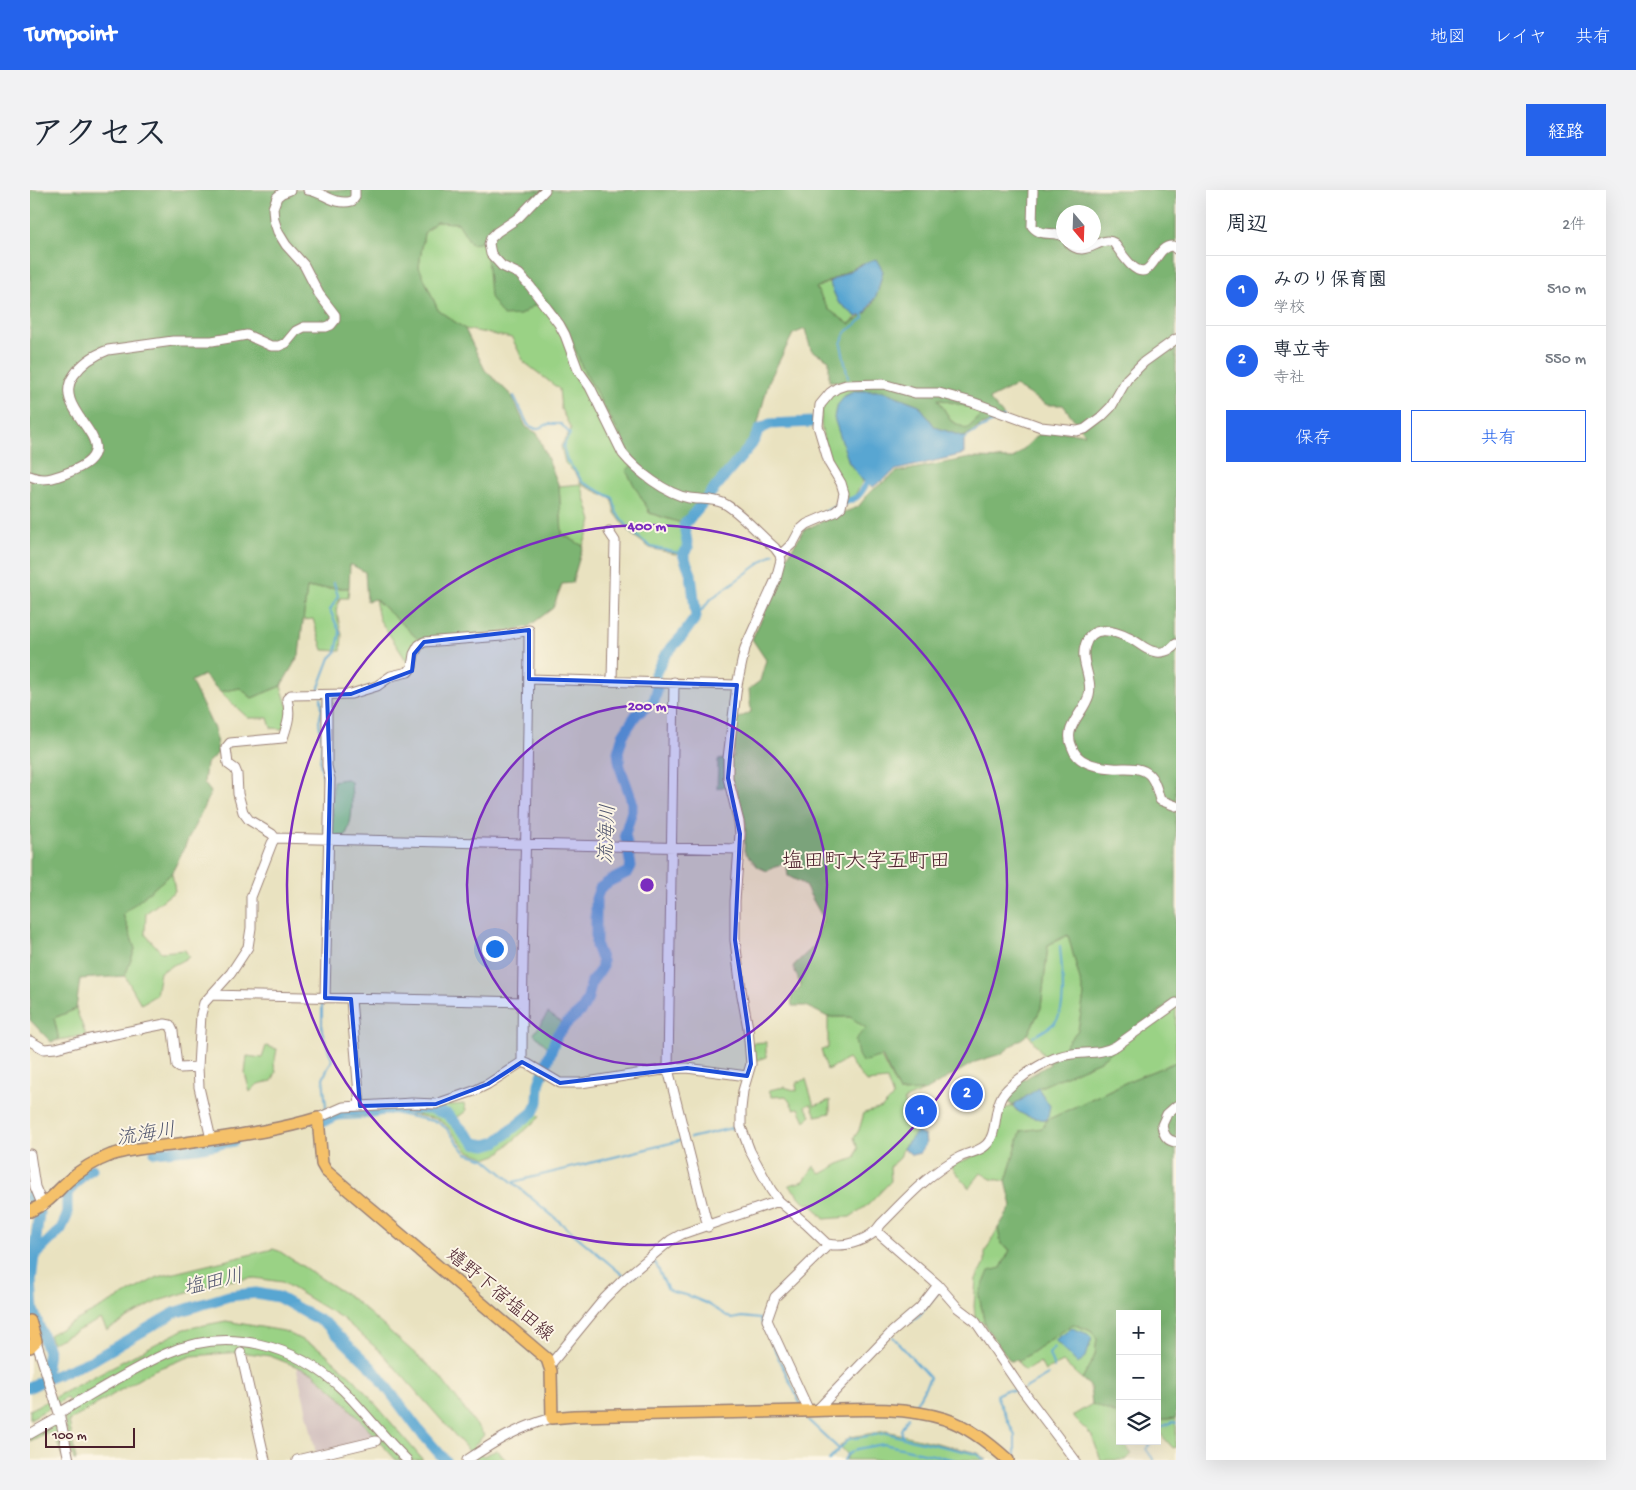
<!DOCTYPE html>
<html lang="ja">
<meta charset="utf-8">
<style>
:root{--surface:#fff;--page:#f2f2f3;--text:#1f2937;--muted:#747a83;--line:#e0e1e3;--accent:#2563eb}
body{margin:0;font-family:"Gochi Hand","Klee One",sans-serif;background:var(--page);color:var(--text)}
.controls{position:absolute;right:15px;bottom:15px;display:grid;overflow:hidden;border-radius:0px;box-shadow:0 5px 20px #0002}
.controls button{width:45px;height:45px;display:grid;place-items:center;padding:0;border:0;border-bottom:1px solid var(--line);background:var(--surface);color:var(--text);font:25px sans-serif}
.compass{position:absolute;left:1026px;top:15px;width:45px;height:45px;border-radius:50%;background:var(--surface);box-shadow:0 5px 20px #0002;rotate:161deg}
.scale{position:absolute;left:15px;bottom:12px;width:90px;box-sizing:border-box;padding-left:5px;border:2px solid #4a1f2b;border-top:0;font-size:14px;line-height:18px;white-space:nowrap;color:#4a1f2b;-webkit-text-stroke:4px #fcf5e5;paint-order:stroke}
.you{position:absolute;left:464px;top:758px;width:18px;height:18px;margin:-12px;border:4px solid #fff;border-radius:50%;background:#1a73e8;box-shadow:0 0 0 8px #1a73e833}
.badge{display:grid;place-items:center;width:32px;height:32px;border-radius:50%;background:var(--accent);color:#fff;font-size:16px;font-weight:700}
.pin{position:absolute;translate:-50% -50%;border:2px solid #fff;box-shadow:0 1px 5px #0006}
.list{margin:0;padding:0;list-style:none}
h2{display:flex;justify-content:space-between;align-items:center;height:65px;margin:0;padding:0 20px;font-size:21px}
h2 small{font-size:16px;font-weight:400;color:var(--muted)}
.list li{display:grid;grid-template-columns:32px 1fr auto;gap:15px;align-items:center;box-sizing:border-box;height:70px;padding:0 20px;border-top:1px solid var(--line)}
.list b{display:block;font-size:19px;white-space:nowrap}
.list p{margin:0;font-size:16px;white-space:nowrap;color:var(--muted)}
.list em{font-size:16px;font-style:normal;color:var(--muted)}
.actions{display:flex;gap:10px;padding:15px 20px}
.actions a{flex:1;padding:11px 0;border:1px solid var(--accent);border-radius:0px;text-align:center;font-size:18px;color:var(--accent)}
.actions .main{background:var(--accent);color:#fff}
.icon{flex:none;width:28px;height:28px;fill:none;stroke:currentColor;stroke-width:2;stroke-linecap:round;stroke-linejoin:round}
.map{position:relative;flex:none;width:1146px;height:1270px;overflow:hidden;border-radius:0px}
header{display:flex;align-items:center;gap:30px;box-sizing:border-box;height:70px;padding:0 25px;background:var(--accent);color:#fff}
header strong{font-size:24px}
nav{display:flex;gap:28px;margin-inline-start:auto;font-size:18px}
.intro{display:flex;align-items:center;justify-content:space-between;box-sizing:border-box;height:120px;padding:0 30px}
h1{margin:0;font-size:35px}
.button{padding:12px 22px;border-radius:0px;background:var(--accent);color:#fff;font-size:18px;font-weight:700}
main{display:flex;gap:30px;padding:0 30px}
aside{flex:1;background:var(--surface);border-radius:0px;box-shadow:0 5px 20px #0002}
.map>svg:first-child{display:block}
</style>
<header>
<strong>Turnpoint</strong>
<nav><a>地図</a><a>レイヤ</a><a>共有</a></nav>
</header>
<div class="intro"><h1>アクセス</h1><a class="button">経路</a></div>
<main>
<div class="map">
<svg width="1146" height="1270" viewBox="0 0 1146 1270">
<rect width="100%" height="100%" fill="#fcf5e5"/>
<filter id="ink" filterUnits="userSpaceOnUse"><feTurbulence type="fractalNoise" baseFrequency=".02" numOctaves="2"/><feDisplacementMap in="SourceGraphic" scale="10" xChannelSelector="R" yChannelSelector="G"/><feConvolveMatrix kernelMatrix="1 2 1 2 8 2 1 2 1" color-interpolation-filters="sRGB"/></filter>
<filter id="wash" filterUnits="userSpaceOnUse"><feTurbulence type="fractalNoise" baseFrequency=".0096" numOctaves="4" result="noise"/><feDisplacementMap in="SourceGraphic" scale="20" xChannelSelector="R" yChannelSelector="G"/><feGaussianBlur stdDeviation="1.12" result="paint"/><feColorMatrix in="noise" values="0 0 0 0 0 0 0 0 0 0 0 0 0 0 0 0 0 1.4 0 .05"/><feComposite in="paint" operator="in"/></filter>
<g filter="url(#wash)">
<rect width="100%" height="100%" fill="#e9e2c0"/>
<!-- industrial -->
<path fill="#d1bfbe" d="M 266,1175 L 283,1183 L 307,1204 L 347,1249 L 286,1263 Z"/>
<!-- green -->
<path fill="#9ad285" stroke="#727858" d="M 406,32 L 429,33 L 441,54 L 456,51 L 458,69 L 490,125 L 515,108 L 538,138 L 552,177 L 605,272 L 619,323 L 651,333 L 655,358 L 649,365 L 620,358 L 600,343 L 585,323 L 582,309 L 551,294 L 562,331 L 553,356 L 532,344 L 529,296 L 551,294 L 547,285 L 535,273 L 531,256 L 541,239 L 531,219 L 529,199 L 494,172 L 482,148 L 435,139 L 408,120 L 389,77 L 394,43 Z
M 799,92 L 808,112 L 827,127 L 819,134 L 798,119 L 786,98 Z
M 818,192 L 825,201 L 814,206 L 819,273 L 833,291 L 824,307 L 817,308 C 807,286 784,240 793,216 C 797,206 809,198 818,192 Z
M 908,209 L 947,219 L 952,225 L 937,239 L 921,231 Z
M 277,398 L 319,398 L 318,408 L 310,408 L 306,420 L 312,444 L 311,461 L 293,460 L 283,429 L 273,430 Z
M 345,409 L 388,449 L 378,473 L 349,429 Z
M 251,496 L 259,521 L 253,539 L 241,538 L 238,528 L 218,528 L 190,502 L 210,498 L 222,508 Z
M 316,589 L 321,592 C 322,611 324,630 315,646 L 302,646 L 303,591 Z
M 142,683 L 145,701 L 116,723 L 115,744 L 131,762 L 155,760 L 159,767 L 130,782 L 126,805 L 111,814 L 95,786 L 105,759 L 93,724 Z
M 1038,745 L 1054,805 L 1048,840 L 1020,874 L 998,844 L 1011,818 L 1018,755 Z
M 1146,807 L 1146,872 L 1101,890 L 1017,930 L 1013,938 L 991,941 L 976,991 L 961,989 L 951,983 L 939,998 L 921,976 L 949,964 L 963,954 L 970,920 L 983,916 L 987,921 L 1020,916 L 1008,898 L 1070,871 Z
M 46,819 L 56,845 L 29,850 L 24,828 Z
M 518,823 L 531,832 L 519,858 L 504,844 Z
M 798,827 L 820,827 L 836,838 L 869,902 L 895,901 L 874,910 L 882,935 L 887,942 L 873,958 L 870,968 L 860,977 L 861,991 L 839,1014 L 820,1027 L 794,1029 L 781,1013 L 776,1014 L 759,995 L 774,991 L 784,976 L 791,984 L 809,974 L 825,968 L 828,958 L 824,948 L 829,940 L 834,923 L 852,918 L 863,907 L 857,890 L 836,892 L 818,869 L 797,880 L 791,859 L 798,858 Z
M 736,852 L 736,867 L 724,871 L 722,853 Z
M 236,856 L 247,859 L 244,875 L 246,882 L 242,891 L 228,894 L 220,902 L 215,884 L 217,866 L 232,868 Z
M 776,889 L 784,916 L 800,910 L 800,923 L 786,926 L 781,914 L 775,916 L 781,926 L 775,931 L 769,918 L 764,919 L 756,906 L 742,907 L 739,900 L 754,897 L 767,901 L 766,893 Z
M 434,914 L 436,921 L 420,933 L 442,956 L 457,958 L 467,953 L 505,923 L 510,927 L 467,965 L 458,968 L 438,961 L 416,935 L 407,929 L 363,921 L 333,926 L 312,927 L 313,924 L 362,919 L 398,921 L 411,916 Z
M 968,1038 L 971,1054 L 980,1060 L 971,1078 L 949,1105 L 955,1136 L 945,1126 L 944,1116 L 946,1089 L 955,1072 L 955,1062 Z
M 243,1059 L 249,1061 L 323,1109 L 407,1183 L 454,1245 L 444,1256 L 453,1266 L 467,1260 L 476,1270 L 447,1270 L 352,1163 L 312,1128 L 252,1092 L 225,1088 L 194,1091 L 128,1111 L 77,1140 L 71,1129 L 22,1153 L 19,1145 L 128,1087 Z
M 196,1131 L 254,1141 L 292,1160 L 324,1189 L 393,1270 L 366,1270 L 307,1204 L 283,1183 L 240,1166 L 210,1162 L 162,1166 L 124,1180 L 39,1231 L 46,1270 L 44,1270 L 33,1224 L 43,1218 L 37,1208 L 0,1229 L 0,1220 L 154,1139 Z
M 1043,1134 L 1060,1141 L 1067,1148 L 1065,1165 L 1052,1189 L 1033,1172 L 1015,1181 L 1010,1172 L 995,1181 L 988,1172 Z
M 1062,1214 L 1090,1225 L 1090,1251 L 1096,1251 L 1093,1254 L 1102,1264 L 1096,1270 L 1071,1270 L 1062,1246 L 1042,1226 Z
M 1146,1228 L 1146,1257 L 1143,1258 L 1127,1240 L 1127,1230 Z
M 25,1234 L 34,1270 L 24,1245 L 16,1243 L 0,1251 L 0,1245 Z
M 856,1241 L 948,1263 L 957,1270 L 816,1270 L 818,1265 L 810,1256 L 820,1247 Z"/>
<!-- forest -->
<path fill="#7bb472" stroke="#626a4e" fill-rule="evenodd" d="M 0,0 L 1146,0 L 1146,807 L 1070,871 L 1008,898 L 983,916 L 975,910 L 978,899 L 1020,874 L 1048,840 L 1054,805 L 1038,745 L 1018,755 L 1011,818 L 998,844 L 971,864 L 945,872 L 895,901 L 869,902 L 852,866 L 832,872 L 828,865 L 825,850 L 836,838 L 820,827 L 798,827 L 776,816 L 762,816 L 761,807 L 771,796 L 763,776 L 784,756 L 793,728 L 774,694 L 758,686 L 756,672 L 737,681 L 728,677 L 714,661 L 716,634 L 704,593 L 687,599 L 688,570 L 703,567 L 706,529 L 721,522 L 719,499 L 730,491 L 736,470 L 722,449 L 750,390 L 756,368 L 774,340 L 804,326 L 828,317 L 840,302 L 867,282 L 940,268 L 983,269 L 1008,245 L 1026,241 L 1055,244 L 1033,215 L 1017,215 L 985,196 L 959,209 L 974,226 L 952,235 L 934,247 L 905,237 L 889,215 L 853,201 L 825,201 L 818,192 L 799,191 L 799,170 L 781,160 L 775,139 L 763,144 L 739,191 L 727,236 L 718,255 L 651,333 L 620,323 L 596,281 L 605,272 L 552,177 L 537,138 L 515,108 L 490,125 L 473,126 L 460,107 L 456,52 L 441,54 L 428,33 L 406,32 L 394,43 L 389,77 L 408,120 L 435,139 L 455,180 L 482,206 L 496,237 L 507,243 L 529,296 L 532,344 L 553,356 L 542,393 L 532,394 L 523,418 L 498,437 L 470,443 L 388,449 L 345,409 L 337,411 L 335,382 L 320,374 L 319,398 L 277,398 L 269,465 L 251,496 L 222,508 L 210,498 L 190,502 L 174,485 L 161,491 L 185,541 L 188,563 L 176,574 L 174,593 L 181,602 L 142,683 L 93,724 L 105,759 L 95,786 L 50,789 L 46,819 L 24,828 L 29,850 L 21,852 L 0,830 ZM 1034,22 L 1064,22 L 1064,52 L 1034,52 ZM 833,73 L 853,81 C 849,95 847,111 836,123 C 832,127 824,130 819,134 L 798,119 L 786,98 ZM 908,209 L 947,219 L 952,225 L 937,239 L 921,231 Z
M 1146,872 L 1146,1228 L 1127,1230 L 1127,1124 L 1090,1124 L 1090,1225 L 1062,1214 L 1060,1196 L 1052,1189 L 1065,1165 L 1067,1149 L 1061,1141 L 1043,1134 L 992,1169 L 980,1171 L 955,1136 L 949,1105 L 959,1081 L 971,1078 L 980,1060 L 971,1054 L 968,1038 L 982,1016 L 976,991 L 991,941 L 1013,938 L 1017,930 L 1101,890 Z"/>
<!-- water -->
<path fill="#59a6d2" stroke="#52627e" d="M 846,69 L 853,81 L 847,104 L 835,124 L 827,127 L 808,112 L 799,92 L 834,73 Z
M 825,201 L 853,201 L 889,215 L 905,237 L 934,247 L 934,264 L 866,280 L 843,297 L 833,291 L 819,273 L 804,228 L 806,217 L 815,206 Z
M 1008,898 L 1020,916 L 1017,930 C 1004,928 991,927 983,916 Z
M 887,942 L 895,946 L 896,954 L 890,963 L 882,965 L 873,958 Z
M 1042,1138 L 1058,1144 L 1062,1148 L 1056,1167 L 1048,1174 L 1025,1150 Z"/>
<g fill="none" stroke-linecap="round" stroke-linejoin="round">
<!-- stream -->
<path stroke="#59a6d2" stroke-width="2" d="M 818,188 L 811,154 L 815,143 L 834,128 L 833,124
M 484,206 L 498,235 L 506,239 L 519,234 L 531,234 L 540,244 L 533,256 L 537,271 L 547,283 L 552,292 L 583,308 L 587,323 L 602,342 L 621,357 L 653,364
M 932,250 L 953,237 L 974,227
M 792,323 L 806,316
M 761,349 L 767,338
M 666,427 L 682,408 L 744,363
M 289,502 L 289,497 L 300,468 L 306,462 L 310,443 L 300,420 L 308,406 L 304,393
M 291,508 L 292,519 L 289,532 L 292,552 L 290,573 L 295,596 L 294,640
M 292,811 L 292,841 L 302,870 L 293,888 L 296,916 L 295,920
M 1003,847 C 1011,842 1020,838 1026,831 C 1038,816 1031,775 1030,756
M 297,930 L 333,928 L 363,923 L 408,932 L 416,938 L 436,963 L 455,969 L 594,1086
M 660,948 L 706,937
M 483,992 L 653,950
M 600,1089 L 625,1072 L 637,1098 L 643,1102 L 659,1106 L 676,1113 L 702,1129 L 712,1127 L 730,1129 L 771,1215
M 881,1132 L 889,1126 L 908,1103
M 863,1147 L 900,1188 L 884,1217
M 1024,1178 L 1019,1164 L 1024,1157
M 994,1199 L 1018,1185
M 778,1230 L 809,1259
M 1127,1239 L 1143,1232 L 1146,1233
M 873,1247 L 871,1240 L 878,1227
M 799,1270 L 819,1249 L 857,1243 L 874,1248 L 947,1264 L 955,1270
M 814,1270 L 817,1265 L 827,1259 L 853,1254 L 926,1270
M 985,1270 L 985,1246 L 966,1205 L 976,1200 L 986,1201
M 1123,1270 L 1123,1269 L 1116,1259 L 1123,1251"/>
<!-- canal -->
<path stroke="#59a6d2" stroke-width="6" d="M 810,314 C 826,309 829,308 837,293"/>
<!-- river -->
<path stroke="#59a6d2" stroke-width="11" d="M 292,932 L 312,922 L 362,918 L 401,919 L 417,924 L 445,953 L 456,955 L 466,952 L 503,922 L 508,912 L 509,894 L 527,845 L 537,833 L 551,821 L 557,811 L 562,791 L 572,778 L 572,771 L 566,756 L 566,709 L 570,698 L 580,691 L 598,682 L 601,676 L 595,644 L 602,621 L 602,611 L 590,577 L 588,562 L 593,545 L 606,525 L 624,511 L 627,501 L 625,484 L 635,465 L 653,445 L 666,427 L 661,384 L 653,364 L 658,358 L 654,335 L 722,254 L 730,239 L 740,234 L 784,232
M 125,962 L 167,958 L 204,951
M 0,1006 L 6,1016
M 9,1023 L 1,1091 L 3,1120 L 18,1161 L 15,1185
M 4,1066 L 31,1039 L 37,1026 L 37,1003 L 54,984 L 62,979
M 0,1197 L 14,1190 L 63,1170 L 144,1123 L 199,1106 L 226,1103 L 248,1107 L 296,1134 L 342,1178 L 388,1239 L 415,1270"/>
</g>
</g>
<g filter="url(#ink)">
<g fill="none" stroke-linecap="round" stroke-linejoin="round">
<!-- minor casing -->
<g stroke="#9a8076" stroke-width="11">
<path id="minor" d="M 278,0 C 294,2 304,16 322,11 L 325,7 L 325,0
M 515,0 L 488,28 L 467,42 L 461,48 L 459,54 L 461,64 L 472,76 L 489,84 L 500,96 L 529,134 L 535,145 L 548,180 L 560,197 L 593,264 C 607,281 636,304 659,308 C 670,310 682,308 693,313 C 707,319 732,347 745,358 L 750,365 L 751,370 L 746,389 L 715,458 L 707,495 L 698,568 L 698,588 L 709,632 L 710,644 L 705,711 L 705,750 L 711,800 L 718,838 L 721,874 L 713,901 L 711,919 L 711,937 L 720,961 L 741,1000 L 749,1011 L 776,1034 L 797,1054 C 816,1058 841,1050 851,1034 C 875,1010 898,984 928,968 C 937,963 949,962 956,955 C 968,944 963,921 972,906 C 977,897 997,883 1007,877 C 1017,871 1030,865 1042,864 C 1058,862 1072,864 1086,856 L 1146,813
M 1003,0 L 1002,36 C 1013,49 1023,39 1034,47
M 1038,52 C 1055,71 1070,44 1084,53 C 1089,60 1095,69 1101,75 C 1123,96 1124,54 1143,56 L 1146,59
M 0,286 C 13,292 24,288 37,283 C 110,256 16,224 44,185 C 53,172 64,165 78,160 L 143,151 L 182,151 L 217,145 L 241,156 L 249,156 L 256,153 L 266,141 L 274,137 L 296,137 L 301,135 L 305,130 L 305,125 L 289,104 L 274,75 L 256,55 L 248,42 L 244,30 L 243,18 L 247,7 L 252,3 L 260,0
M 579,342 L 585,351 L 582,491
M 750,365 L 763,353 L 770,340 L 777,334 L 805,322 L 811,317 L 814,303 L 811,293 L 799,273 L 788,236 L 790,215 L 800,203 L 807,198 L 816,195 L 853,194 L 885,203 L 909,203 L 942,212 L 1011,237 L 1047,241 L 1055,239 L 1071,227 L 1081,217 L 1097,189 L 1114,172 L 1146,149
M 1146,454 C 1140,461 1131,464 1122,461 C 1114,459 1107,451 1099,448 C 1083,440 1061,434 1055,456 C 1050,472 1063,489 1059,505 C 1055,519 1043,529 1040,542 C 1039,548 1040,553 1042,557 C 1047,574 1068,577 1083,578 C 1093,579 1104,576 1114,581 C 1124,585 1127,600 1130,610 L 1146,616
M 499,489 L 707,495
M 644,492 L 638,879 L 678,1037
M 181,805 L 492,812
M 295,808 L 300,589 L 297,576 L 297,505
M 321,809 L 330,916
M 0,851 L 14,859 L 26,858 L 60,849 L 135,834 L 140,835 L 143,841 L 147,876 L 150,878 L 168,877
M 492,872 C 492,728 499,584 499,440 L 472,446 L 394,452 L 389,455 L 384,464 L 382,477 L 378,482 L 361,486 L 347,496 L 321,504 L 261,505 L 257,509 C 261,524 258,533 253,548 L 200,553 L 196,558 L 198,574 L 205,579 L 207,584 L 208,604 L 213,622 L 219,630 L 242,644 L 245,648 L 709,659
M 1146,916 L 1137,924 L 1132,935 C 1133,943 1136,951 1146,952
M 288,928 L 313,917 L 382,913 L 406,914 L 444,901 L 458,894 L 492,872 L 498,874 L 530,893 L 551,893 L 638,879 L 657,878 L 717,886
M 181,949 L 169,897 L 168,877 L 171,824 L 174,813 L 201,783 L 218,757 L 221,738 L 221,707 L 242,653 L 245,648
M 0,964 L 5,997 L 13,1016
M 846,1041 L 908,1095 L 928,1118 L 945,1131 L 990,1197 L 1045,1270
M 6,1151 L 29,1223 L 39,1270
M 211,1163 L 235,1270
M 520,1175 L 574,1109 L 594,1089 L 641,1050 L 652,1044 L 749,1011
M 779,1221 L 737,1130 L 745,1107 L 795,1058 L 797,1054
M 786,1221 L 862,1142 L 890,1118 L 908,1095
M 29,1223 C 64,1203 98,1181 135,1164 C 197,1136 265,1154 313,1200 C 335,1222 354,1248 377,1270
M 0,1244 L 30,1227
M 267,1270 L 346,1251
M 437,1270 C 467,1250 487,1238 522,1228"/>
</g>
<!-- major casing -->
<g stroke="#9a8076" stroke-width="14">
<path id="major" d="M 0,1021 C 20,1012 23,1005 38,991 C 50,980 65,971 81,965 C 102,958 127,957 149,954 C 195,947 243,942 288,928 L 292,974 L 296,981 L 517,1169 L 521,1181 L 522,1228 L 544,1226 C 620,1225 695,1222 771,1221 C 817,1220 871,1215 915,1229 C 938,1236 960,1254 978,1270
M 0,1131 L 6,1151 L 0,1157"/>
</g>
<!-- minor -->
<use href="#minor" stroke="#fff" stroke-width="9"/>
<!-- major -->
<use href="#major" stroke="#f5c16b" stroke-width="11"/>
</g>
</g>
<!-- marked area -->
<path fill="#1d4ed8" fill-opacity="0.2" stroke="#1d4ed8" stroke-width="4" stroke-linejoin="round" d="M 499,440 L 499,489 L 707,495 L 698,588 L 710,644 L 705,750 L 718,838 L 721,874 L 717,886 L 657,878 L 530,893 L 492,872 L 458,894 L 406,914 L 330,916 L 321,809 L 295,808 L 300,589 L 297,505 L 321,504 L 382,481 L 384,464 L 394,452 Z"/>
<!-- distance rings -->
<circle cx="617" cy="695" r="180" fill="#7b2cbf" fill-opacity=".12"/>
<g fill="none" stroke="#7b2cbf" stroke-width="2.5">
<circle cx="617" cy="695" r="180"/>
<circle cx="617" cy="695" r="360"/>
</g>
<g text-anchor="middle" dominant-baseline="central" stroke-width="4" stroke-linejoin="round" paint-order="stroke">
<!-- street labels -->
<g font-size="19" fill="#4a1f2b" stroke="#fcf5e5">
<text transform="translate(469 1106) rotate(40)">嬉野下宿塩田線</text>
</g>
<!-- water labels -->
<g font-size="20" font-style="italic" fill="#50556e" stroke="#fcf5e5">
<text transform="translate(579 644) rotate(-87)">流海川</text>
<text transform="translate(116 946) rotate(-9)">流海川</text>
<text transform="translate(184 1094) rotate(-13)">塩田川</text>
</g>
<!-- quarter labels -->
<g font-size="21" fill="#4a1f2b" stroke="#fcf5e5">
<text x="836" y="673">塩田町大字五町田</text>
</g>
</g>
<circle cx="617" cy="695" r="8" fill="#7b2cbf" stroke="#fcf5e5" stroke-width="2.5"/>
<g font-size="15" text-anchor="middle" font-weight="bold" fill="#7b2cbf" stroke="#fcf5e5" stroke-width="4" stroke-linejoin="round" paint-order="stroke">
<text x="617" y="340">400 m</text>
<text x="617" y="520">200 m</text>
</g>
</svg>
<div class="controls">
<button>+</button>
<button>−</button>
<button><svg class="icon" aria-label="layers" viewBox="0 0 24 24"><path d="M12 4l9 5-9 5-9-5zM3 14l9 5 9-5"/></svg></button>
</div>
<svg class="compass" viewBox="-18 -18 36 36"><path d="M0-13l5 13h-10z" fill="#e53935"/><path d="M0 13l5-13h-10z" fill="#747a83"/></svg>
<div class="scale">100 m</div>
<div class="you"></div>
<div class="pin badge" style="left:891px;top:921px">1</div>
<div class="pin badge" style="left:937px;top:904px">2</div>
</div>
<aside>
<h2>周辺<small>2件</small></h2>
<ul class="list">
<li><span class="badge">1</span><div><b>みのり保育園</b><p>学校</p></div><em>510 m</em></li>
<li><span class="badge">2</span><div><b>専立寺</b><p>寺社</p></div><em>550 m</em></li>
</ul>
<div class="actions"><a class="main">保存</a><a>共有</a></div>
</aside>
</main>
